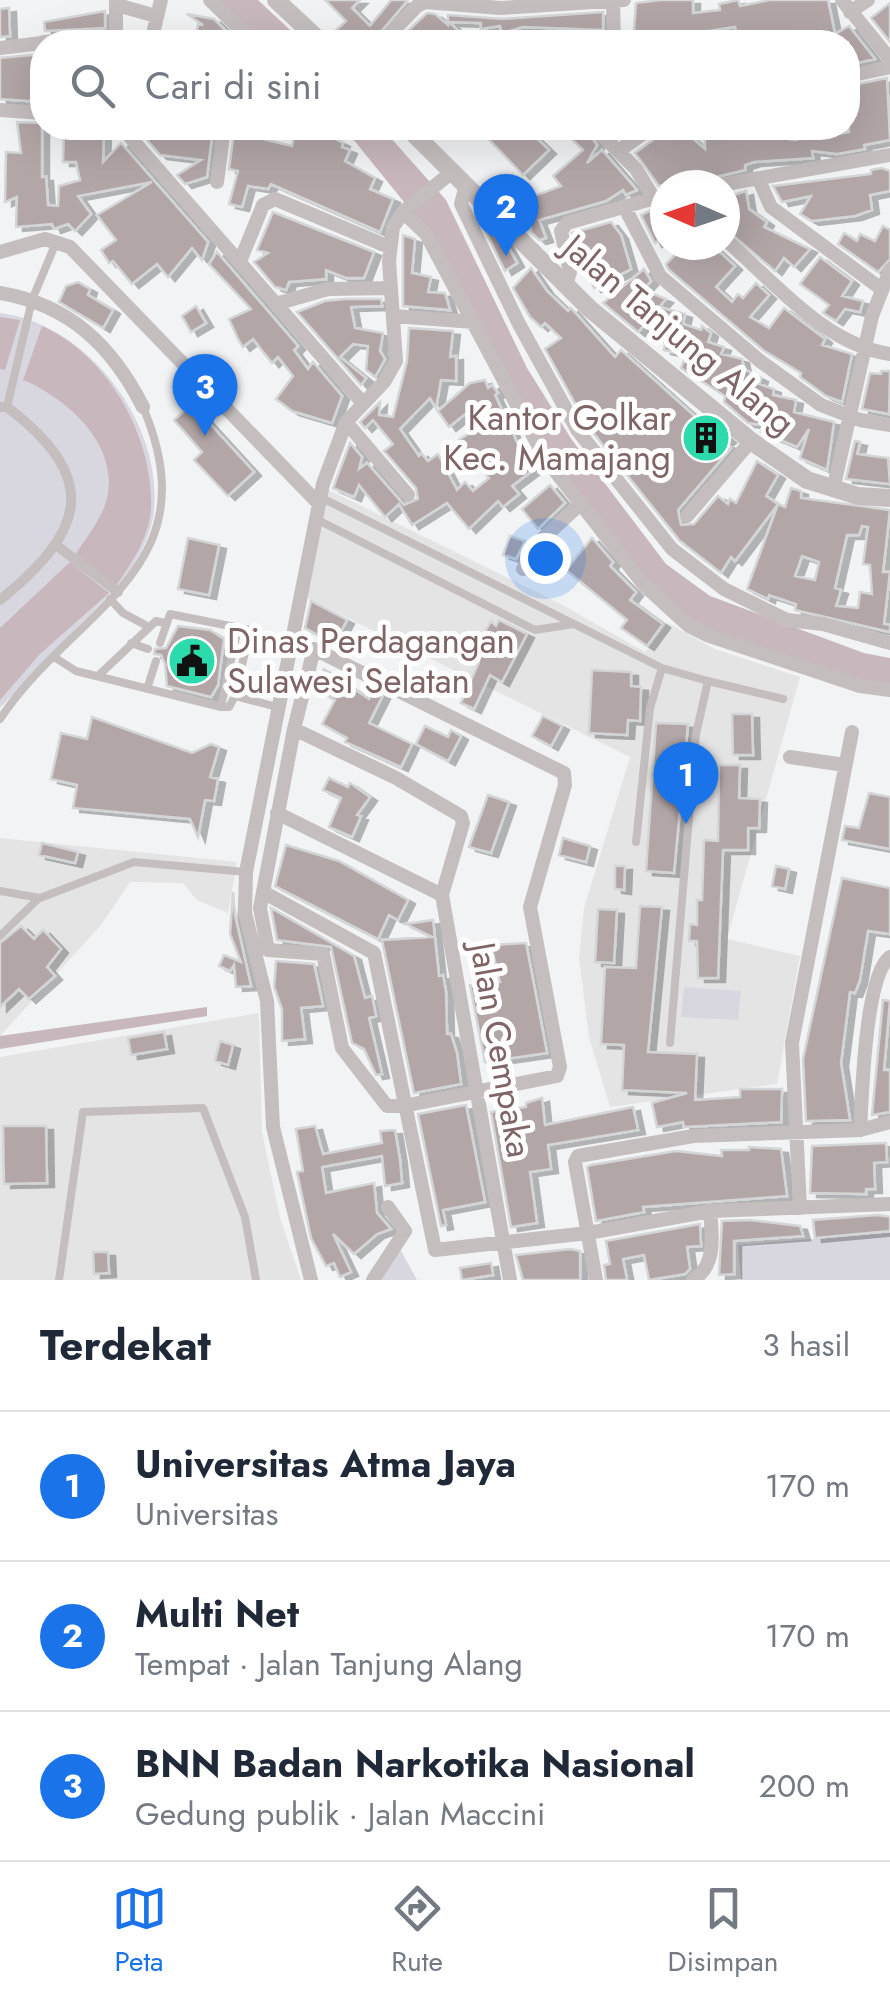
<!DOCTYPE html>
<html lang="id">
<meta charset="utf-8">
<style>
:root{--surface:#fff;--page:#f6f6f7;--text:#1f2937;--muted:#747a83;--line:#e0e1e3;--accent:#1a73e8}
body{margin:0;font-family:Jost,sans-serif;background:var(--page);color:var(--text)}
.compass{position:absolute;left:650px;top:170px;width:90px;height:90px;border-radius:50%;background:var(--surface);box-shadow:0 10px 40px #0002;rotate:272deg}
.you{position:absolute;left:545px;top:558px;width:35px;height:35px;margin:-25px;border:8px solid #fff;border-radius:50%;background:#1a73e8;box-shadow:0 0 0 15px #1a73e833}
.badge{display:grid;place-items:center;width:65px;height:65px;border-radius:50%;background:var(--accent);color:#fff;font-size:32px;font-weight:700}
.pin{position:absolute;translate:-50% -82px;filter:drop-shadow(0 2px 5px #0008)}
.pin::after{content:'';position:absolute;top:52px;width:35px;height:30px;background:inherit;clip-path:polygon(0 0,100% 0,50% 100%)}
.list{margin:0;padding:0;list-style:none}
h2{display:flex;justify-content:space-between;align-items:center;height:130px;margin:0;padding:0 40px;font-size:42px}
h2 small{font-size:32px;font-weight:400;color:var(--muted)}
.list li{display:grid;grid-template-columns:65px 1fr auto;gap:30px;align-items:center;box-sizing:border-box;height:150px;padding:0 40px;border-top:2px solid var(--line)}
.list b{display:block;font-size:38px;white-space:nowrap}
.list p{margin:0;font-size:32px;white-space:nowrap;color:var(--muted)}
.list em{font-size:32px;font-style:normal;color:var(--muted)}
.icon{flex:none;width:55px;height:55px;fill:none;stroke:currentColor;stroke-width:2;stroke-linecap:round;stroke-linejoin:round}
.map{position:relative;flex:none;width:890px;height:1280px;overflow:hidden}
.search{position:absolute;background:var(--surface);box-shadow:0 10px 40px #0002;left:30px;right:30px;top:30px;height:110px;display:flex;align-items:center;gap:25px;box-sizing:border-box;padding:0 35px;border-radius:40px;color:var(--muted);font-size:38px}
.sheet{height:580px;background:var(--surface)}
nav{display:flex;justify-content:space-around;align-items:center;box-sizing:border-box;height:140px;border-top:2px solid var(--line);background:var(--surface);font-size:28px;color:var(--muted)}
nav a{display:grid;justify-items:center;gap:5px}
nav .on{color:var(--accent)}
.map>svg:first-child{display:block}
</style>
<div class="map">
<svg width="890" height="1280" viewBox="0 0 890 1280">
<defs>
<filter id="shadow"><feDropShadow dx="7" dy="4" stdDeviation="0" flood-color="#0004"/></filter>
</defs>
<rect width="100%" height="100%" fill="#f1f3f5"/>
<!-- built -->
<path fill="#e4e4e5" d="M 329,490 L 559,603 L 645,652 L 668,623 L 715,649 L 800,677 L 727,939 L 800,956 L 777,1084 L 610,1107 L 589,1037 L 579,958 L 584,908 L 630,757 L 303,596 Z
M 0,838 L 237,862 L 228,913 L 197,900 L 183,883 L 130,882 L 101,925 L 0,1036 Z
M 259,1013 L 262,1132 L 280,1218 L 301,1280 L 0,1280 L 0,1057 Z"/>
<!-- green -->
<path fill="#d8d7e0" d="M 0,313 C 89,324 167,427 153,518 C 149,539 138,557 128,575 L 0,708 Z
M 684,987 L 741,991 L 738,1020 L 681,1017 Z
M 890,1233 L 890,1280 L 741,1280 L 738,1245 Z
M 400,1249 L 417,1280 L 381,1280 Z"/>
<!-- water -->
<path fill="#c8b8bd" d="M 213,0 L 258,0 L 303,42 L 257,42 Z
M 344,128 L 382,128 L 446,200 L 527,368 L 572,440 L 666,564 L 710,596 L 864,653 L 890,658 L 890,685 L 866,683 L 695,625 L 643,578 L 543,451 L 434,239 Z
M 0,317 L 20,320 L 5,370 L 0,369 Z
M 42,326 C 107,354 155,438 151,510 C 149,537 131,565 115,587 L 75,555 C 85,540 97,524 104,508 C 126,450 69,399 23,380 Z
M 70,562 L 109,593 L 40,654 L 0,700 L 0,628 Z
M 207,1007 L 207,1016 L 0,1049 L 0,1036 Z"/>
<!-- building -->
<path fill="#b2a6a7" stroke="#d4d5d6" stroke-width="2.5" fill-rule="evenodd" filter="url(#shadow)" d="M 325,0 L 360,0 L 352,8 L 370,26 L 391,0 L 408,0 L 372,42 L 342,42 L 333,33 L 346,21 Z
M 660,0 L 693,0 L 693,13 L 720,10 L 719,4 L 738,0 L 740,6 L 770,0 L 828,0 L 835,34 L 849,26 L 875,59 L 848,65 L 848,42 L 739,42 L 735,27 L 682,35 L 681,42 L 673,42 L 673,35 L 644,35 L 644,42 L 633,42 L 636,3 Z
M 890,3 L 890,42 L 871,18 Z
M 9,8 L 10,36 L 0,37 L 0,9 Z
M 105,11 L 105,28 L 45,31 L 44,22 Z
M 603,12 L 603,30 L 523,27 L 502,33 L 500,26 L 481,29 L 481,23 L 449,22 L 470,42 L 396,42 L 427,13 L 435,14 L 448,25 L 448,15 L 502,19 Z
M 187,14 L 214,19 L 225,30 L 225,42 L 196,36 L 198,24 L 203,25 Z
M 42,54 L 42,102 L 0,99 L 0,58 Z
M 887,78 L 890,140 L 864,145 L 865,149 L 837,154 L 812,151 L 813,158 L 754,162 L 745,165 L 745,170 L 687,184 L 686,180 L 659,186 L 635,153 L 669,128 L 681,128 L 705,149 L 705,137 L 730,139 L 731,128 L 745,128 L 745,132 L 781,128 L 781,138 L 795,140 L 815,135 L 815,128 L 829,128 L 829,136 L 849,132 L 848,86 Z
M 17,122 L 42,123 L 42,177 L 46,177 L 48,205 L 58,206 L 59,186 L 80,180 L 76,162 L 63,162 L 64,128 L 104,132 L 103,162 L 121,143 L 208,242 L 202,260 L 192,248 L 168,277 L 157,264 L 132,284 L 113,261 L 109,263 L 101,250 L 116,240 L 97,215 L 152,182 L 78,196 L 91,214 L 75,231 L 68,224 L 54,229 L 52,224 L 16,227 L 17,197 L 5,202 L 6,152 L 21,153 Z
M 142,128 L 181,139 L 183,128 L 213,128 L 207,177 L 185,184 L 177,175 L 201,160 L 160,155 L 141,133 Z
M 273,128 L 314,128 L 343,143 L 342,147 L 350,150 L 345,161 L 375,178 L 370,189 L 393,199 L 380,232 L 271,184 L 268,189 L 248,186 L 242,207 L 229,204 L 238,171 L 229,169 L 234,132 L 292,146 L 294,136 Z
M 478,128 L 526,128 L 549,150 L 523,175 Z
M 560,128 L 585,128 L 597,145 L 587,163 L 602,150 L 637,190 L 626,195 L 623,190 L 606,201 L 539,220 L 546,238 L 539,240 L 532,233 L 523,200 L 561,186 L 553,176 L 583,150 Z
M 882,168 L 890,171 L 890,191 L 870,195 L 872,210 L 855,216 L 812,221 L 800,214 L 811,196 L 782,202 L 773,186 L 871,174 L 871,170 Z
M 746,191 L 749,209 L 767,222 L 764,227 L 810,249 L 794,267 L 784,258 L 775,271 L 725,229 L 725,198 Z
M 654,209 L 665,231 L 665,237 L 655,243 L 641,215 Z
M 273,212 L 374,252 L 364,278 L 346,278 L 326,270 L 326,279 L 289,282 L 286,290 L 275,287 L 254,262 L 268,253 L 257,250 Z
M 478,216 L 506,243 L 517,263 L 505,271 Z
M 611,222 L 621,235 L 631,269 L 594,288 L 572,233 Z
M 883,226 L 890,230 L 890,259 L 878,272 L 838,244 L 844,233 L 857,241 L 860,234 L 875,241 Z
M 403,235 L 415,239 L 412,273 L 431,277 L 428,292 L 445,293 L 450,310 L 403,306 Z
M 685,245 L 712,245 L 735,266 L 716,287 L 732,302 L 738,294 L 743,298 L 756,283 L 769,295 L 750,317 L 769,328 L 784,308 L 825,339 L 822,345 L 852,354 L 842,402 L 826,396 L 800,377 L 801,373 L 763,350 L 668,269 L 666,264 Z
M 217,252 L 298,346 L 294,350 L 308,369 L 313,362 L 342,396 L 332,423 L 292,411 L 276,399 L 293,376 L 278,357 L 272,363 L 253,339 L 243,347 L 239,341 L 229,319 L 251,309 L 209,264 Z
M 820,257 L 852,281 L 842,296 L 863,301 L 860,312 L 845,309 L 836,321 L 823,313 L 829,305 L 800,284 Z
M 531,268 L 547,291 L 568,311 L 571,308 L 615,357 L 621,350 L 700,421 L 703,418 L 729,439 L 725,442 L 731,448 L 678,510 L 681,525 L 694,524 L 718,496 L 728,504 L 730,499 L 736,503 L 757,461 L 778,475 L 766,496 L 778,504 L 735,561 L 731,557 L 721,573 L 680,541 L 587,425 L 545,349 L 561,338 L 545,323 L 541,327 L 530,317 L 513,288 Z
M 644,269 L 651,281 L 643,290 L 666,299 L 659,307 L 685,314 L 683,324 L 701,330 L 702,326 L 711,333 L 708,342 L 724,347 L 721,354 L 742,359 L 744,369 L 761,378 L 759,384 L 774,389 L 773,395 L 796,400 L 794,412 L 834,422 L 827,470 L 800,458 L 809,429 L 797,447 L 761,432 L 763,425 L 748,423 L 724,402 L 725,396 L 681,368 L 686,355 L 664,350 L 666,340 L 653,337 L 659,308 L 638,332 L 603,303 Z
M 78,282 L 90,289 L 88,295 L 113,310 L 103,328 L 59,302 L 66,286 Z
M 345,299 L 381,299 L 382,306 L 351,307 L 355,328 L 383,333 L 380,351 L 385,359 L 375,377 L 366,370 L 368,346 L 353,344 L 340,357 L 366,378 L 361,385 L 297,312 L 325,301 Z
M 196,306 L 206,323 L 191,332 L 182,316 Z
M 409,328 L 453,331 L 450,357 L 456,356 L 456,381 L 441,380 L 436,408 L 430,398 L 400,429 L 419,456 L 421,453 L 428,461 L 438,454 L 457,490 L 465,482 L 473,491 L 489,478 L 459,440 L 488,421 L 479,403 L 449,427 L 438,411 L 470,383 L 485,380 L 488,388 L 492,385 L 498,393 L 495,395 L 524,457 L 536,468 L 512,486 L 519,494 L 503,507 L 498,501 L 469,529 L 447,503 L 412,525 L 399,504 L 385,517 L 359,485 L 354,497 L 333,488 L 350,443 L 362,457 L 359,469 L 367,463 L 404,505 L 418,499 L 416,488 L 384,451 L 393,444 L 373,420 L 365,428 L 360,422 L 380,402 L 379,415 L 393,417 L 407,361 Z
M 881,371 L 890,371 L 889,414 L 862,409 L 870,373 L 881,374 Z
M 192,404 L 254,472 L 228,496 L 194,460 L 202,452 L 174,420 Z
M 855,441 L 860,442 L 857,454 L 888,458 L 890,484 L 846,479 Z
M 550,485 L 565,503 L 538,529 L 522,509 Z
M 791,488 L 801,491 L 801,498 L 890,510 L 883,572 L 890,572 L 884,624 L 890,625 L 890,632 L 795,610 L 796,604 L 769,595 L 768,599 L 747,589 L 778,504 L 785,507 ZM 862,526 L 868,527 L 863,564 L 870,565 L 872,594 L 860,592 L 858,608 L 836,606 L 841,590 L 835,588 L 847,535 L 859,535 ZM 802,556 L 819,562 L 815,580 L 795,576 Z
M 510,536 L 525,541 L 516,559 L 503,555 Z
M 188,538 L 219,545 L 209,595 L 178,589 Z
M 592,538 L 613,562 L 610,566 L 636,592 L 630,600 L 663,624 L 647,646 L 621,628 L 627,620 L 566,570 Z
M 311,601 L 347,620 L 334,644 L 305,628 Z
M 499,620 L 527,634 L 502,682 L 490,675 L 474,709 L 461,703 L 479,662 L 471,658 L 491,621 L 496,626 Z
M 178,626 L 210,630 L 224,639 L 218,685 L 211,697 L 167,686 L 165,664 L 161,655 L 154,654 L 155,649 L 166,648 Z
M 324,669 L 369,699 L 373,690 L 383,695 L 369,723 L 412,744 L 401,767 L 345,742 L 347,738 L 322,724 L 335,700 L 315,689 Z
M 592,670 L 631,672 L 631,686 L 641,687 L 640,721 L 628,720 L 627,735 L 589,733 Z
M 732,714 L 752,714 L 753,755 L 733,755 Z
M 543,716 L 562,726 L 551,746 L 532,736 Z
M 92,717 L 192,753 L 211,744 L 219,747 L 210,777 L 218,779 L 214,801 L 205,800 L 198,837 L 190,819 L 73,808 L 77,785 L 51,779 L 61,733 L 87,739 Z
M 656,723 L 688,724 L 674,873 L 646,871 Z
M 425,726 L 448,737 L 451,730 L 461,736 L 448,761 L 416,744 Z
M 719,765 L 740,765 L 739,798 L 760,799 L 759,828 L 748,828 L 748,850 L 723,850 L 718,978 L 698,978 L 697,941 L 689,941 L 690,924 L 697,925 L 697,900 L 702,900 L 704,840 L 718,841 Z
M 329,778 L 348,787 L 350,783 L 370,797 L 357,815 L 361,816 L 352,837 L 329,827 L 341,798 L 323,790 Z
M 869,793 L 890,797 L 890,849 L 842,840 L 845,826 L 859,828 Z
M 488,795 L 509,802 L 491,853 L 469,847 Z
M 563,838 L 590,846 L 586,862 L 559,855 Z
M 42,843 L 78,852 L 75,863 L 39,855 Z
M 286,845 L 339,861 L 408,900 L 398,920 L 389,915 L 378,939 L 275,886 Z
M 615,866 L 625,866 L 624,890 L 615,889 Z
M 776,866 L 789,869 L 785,889 L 772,886 Z
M 842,878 L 890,888 L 890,934 L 868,931 L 860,980 L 855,993 L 850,992 L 841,1063 L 850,1120 L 806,1121 L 803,1059 Z
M 233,892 L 235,915 L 251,986 L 236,987 L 234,965 L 230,971 L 219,966 L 224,955 L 241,962 L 230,934 Z
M 640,906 L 662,907 L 648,1052 L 697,1054 L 695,1100 L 740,1097 L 740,1089 L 782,1089 L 781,1122 L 684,1127 L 683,1122 L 657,1127 L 652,1103 L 687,1093 L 622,1090 L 624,1045 L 601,1044 L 605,967 L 636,968 Z
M 271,908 L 354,956 L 365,998 L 372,996 L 376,1016 L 369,1018 L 382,1074 L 376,1075 L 364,1049 L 352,1043 L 331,947 L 277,940 Z
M 598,909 L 617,910 L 614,963 L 595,962 Z
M 433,920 L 439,976 L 443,975 L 446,992 L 447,1034 L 451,1034 L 457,1053 L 461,1084 L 414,1093 L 382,940 L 432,937 L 406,924 Z
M 21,926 L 34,939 L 43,930 L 61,949 L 47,967 L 55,976 L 29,999 L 19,989 L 0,1007 L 0,943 Z
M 526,943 L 547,1053 L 485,1062 L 470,985 L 500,982 L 491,945 Z
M 276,961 L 314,964 L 323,1006 L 301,1008 L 305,1039 L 282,1041 L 282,1009 L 274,987 Z
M 883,1000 L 890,1001 L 884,1070 L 890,1070 L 890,1112 L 872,1115 Z
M 164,1032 L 167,1049 L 131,1055 L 128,1038 Z
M 220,1041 L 233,1045 L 228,1065 L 215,1061 Z
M 542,1098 L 545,1125 L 633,1107 L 638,1130 L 548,1145 L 551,1169 L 530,1172 L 537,1223 L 511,1227 L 491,1112 L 526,1107 L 526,1103 Z
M 466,1105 L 485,1202 L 443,1210 L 446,1225 L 441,1226 L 418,1114 Z
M 3,1126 L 46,1126 L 47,1183 L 4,1184 Z
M 315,1126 L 323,1154 L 382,1143 L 380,1131 L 395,1130 L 400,1160 L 402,1183 L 385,1186 L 382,1156 L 322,1167 L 326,1193 L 374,1183 L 377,1213 L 391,1229 L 377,1234 L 354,1254 L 333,1234 L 351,1272 L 340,1277 L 334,1263 L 326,1266 L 311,1238 L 297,1172 L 303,1171 L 296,1129 Z
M 886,1143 L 887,1162 L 874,1163 L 875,1189 L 866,1189 L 866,1194 L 810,1193 L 812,1146 Z
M 749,1147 L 781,1149 L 787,1196 L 643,1207 L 644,1212 L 596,1221 L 587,1167 L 591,1165 L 676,1151 L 722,1156 L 721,1150 L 749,1150 Z
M 878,1215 L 890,1217 L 890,1231 L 815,1238 L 813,1220 Z
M 750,1220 L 800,1226 L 803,1236 L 734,1241 L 734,1274 L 719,1275 L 722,1221 Z
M 700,1224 L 701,1246 L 687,1247 L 690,1269 L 685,1274 L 649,1280 L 644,1255 L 623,1259 L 627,1280 L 606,1280 L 604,1265 L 610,1264 L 606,1241 Z
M 570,1249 L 580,1251 L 580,1280 L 523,1280 L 516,1255 Z
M 93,1252 L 108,1252 L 109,1273 L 94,1274 Z
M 491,1263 L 493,1275 L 462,1280 L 460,1268 Z"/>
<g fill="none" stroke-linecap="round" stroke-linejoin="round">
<!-- service -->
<path stroke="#c5bebe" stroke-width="8" d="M 7,407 L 32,300 L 57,240
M 320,497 L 662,668 L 708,681 L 696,734 L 670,1043
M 316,519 L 535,630 L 573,624
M 110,599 L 123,613 L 149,627
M 131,643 L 148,649
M 160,643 L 170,614 L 250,630 L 235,696
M 54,657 L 76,671 L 221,707 L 229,707 L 235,696 L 277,707
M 98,676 L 156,621 L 164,623
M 708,681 L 783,699
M 147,689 L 156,661
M 221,707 L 238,628
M 0,719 C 76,606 212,571 143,407
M 636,842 L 650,708 L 662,668
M 0,891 L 40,898 L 134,862 L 246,872
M 0,936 L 39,898
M 59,1280 L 83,1112 L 203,1108 L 245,1217 L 256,1280"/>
<!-- pedestrian -->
<path stroke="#c5bebe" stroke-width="10" d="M 0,407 L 7,407 C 101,479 86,530 0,600
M 56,545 L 118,592"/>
<!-- minor -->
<path stroke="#c5bebe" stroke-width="14" d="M 210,0 L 253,42
M 842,0 L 890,59
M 424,2 L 501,8 L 624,0
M 613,2 L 614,42
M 117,5 L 156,16
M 850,12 L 868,0
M 556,41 L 614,41
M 43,42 L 116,38 L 135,42
M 116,42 L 116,0
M 151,42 L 161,0
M 382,42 L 417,6 L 429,0
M 0,48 L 42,43
M 848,76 L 890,67
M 0,110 L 42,113
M 122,128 L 361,401
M 340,128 L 343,130
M 595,128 L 636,169 L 653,197
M 620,150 L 651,128
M 758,178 L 771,207 L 880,288
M 217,182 L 224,128
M 466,185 L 461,204 L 519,324 L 578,431 L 672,549 L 724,589 L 787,620 L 823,624 L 890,643
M 720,185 L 890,155
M 624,206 L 660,276 L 760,361 L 821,405 L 860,420 L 890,425
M 403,212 L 426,234 L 545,458 L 644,585 L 689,626 L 707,635 L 860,686 L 890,690
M 725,239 C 773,281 825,345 890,354
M 0,252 L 45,239 L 70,247 L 319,504
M 241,259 L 263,205 L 275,199 L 389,247
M 566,285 L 570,272 L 561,231 L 567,223 L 665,195
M 0,293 C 70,305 112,346 143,407
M 279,303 L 328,289 L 391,288
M 394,316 L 474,322
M 346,422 L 408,495
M 833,490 L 872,316 L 890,270
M 687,516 L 751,441
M 523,569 L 538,543 L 580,504
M 314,649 L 564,773 L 565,785 L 530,907 L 560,1067 L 557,1076 L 403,1106 L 387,1106 L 342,1048 L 323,954 L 268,950 L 260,908 L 294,729 Z
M 294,729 L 396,778 L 461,816 L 463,823 L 442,895
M 790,757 L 845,765
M 277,813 L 442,895 L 510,1280
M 263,892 L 374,953 L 435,1250 L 588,1233 L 710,1211 L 890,1204
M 860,1130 C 862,1096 865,975 890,957
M 800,1208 L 792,1043 L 852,732
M 311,1280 L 273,1127 L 267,1001 L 245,913 L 246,872 L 323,484 L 346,422 L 384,382 L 396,361 L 389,261 L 393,227 L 403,212 L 452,172
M 373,1280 L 405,1231 L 388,1207
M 596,1280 L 575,1162 L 578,1156 L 693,1136 L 860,1130 L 890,1122
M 693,1280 C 717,1265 712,1235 710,1211"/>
<!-- tertiary -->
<path stroke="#c5bebe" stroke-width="18" d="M 276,0 L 321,42
M 408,128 L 590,309 L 751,441 L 807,480 L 858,496 L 890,498"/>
</g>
<!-- icons -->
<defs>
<g id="building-disc" transform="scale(2.5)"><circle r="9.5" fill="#2cdaab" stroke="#fff"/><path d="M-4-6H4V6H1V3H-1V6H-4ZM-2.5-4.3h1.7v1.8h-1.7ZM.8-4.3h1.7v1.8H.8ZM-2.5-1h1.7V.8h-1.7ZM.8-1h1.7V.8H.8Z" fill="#111"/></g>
<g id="civic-disc" transform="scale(2.5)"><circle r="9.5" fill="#2cdaab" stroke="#fff"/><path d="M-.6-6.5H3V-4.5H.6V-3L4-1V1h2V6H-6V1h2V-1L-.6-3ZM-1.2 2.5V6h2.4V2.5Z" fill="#111"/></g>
</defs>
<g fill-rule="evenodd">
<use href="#building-disc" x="706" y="438"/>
<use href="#civic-disc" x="192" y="661"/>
</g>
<g text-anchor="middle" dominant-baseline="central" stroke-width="10" stroke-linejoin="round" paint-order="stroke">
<!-- street labels -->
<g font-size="35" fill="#806567" stroke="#fff">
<text transform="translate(679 335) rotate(40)">Jalan Tanjung Alang</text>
<text transform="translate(501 1050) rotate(80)">Jalan Cempaka</text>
</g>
<!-- poi labels -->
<g font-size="35" fill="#806567" stroke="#fff" text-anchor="end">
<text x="671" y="418">Kantor Golkar<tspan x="671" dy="40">Kec. Mamajang</tspan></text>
<text x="227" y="641" text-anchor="start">Dinas Perdagangan<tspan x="227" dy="40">Sulawesi Selatan</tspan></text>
</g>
</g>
</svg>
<svg class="compass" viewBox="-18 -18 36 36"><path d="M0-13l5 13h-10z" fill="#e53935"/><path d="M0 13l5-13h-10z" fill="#747a83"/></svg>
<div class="you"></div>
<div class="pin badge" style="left:686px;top:824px">1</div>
<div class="pin badge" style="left:506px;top:256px">2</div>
<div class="pin badge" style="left:205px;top:436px">3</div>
<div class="search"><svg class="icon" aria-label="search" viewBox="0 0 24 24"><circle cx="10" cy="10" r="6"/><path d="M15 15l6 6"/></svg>Cari di sini</div>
</div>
<section class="sheet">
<h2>Terdekat<small>3 hasil</small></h2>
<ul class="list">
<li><span class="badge">1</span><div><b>Universitas Atma Jaya</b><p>Universitas</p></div><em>170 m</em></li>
<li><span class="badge">2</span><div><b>Multi Net</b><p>Tempat · Jalan Tanjung Alang</p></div><em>170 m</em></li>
<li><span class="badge">3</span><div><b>BNN Badan Narkotika Nasional</b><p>Gedung publik · Jalan Maccini</p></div><em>200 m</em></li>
</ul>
</section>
<nav>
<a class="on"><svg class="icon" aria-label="map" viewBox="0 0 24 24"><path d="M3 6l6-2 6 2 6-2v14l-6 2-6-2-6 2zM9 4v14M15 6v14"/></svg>Peta</a>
<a><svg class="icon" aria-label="directions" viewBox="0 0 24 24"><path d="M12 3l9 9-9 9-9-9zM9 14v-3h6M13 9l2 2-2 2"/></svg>Rute</a>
<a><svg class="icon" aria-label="saved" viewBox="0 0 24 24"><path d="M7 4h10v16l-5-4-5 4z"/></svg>Disimpan</a>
</nav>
